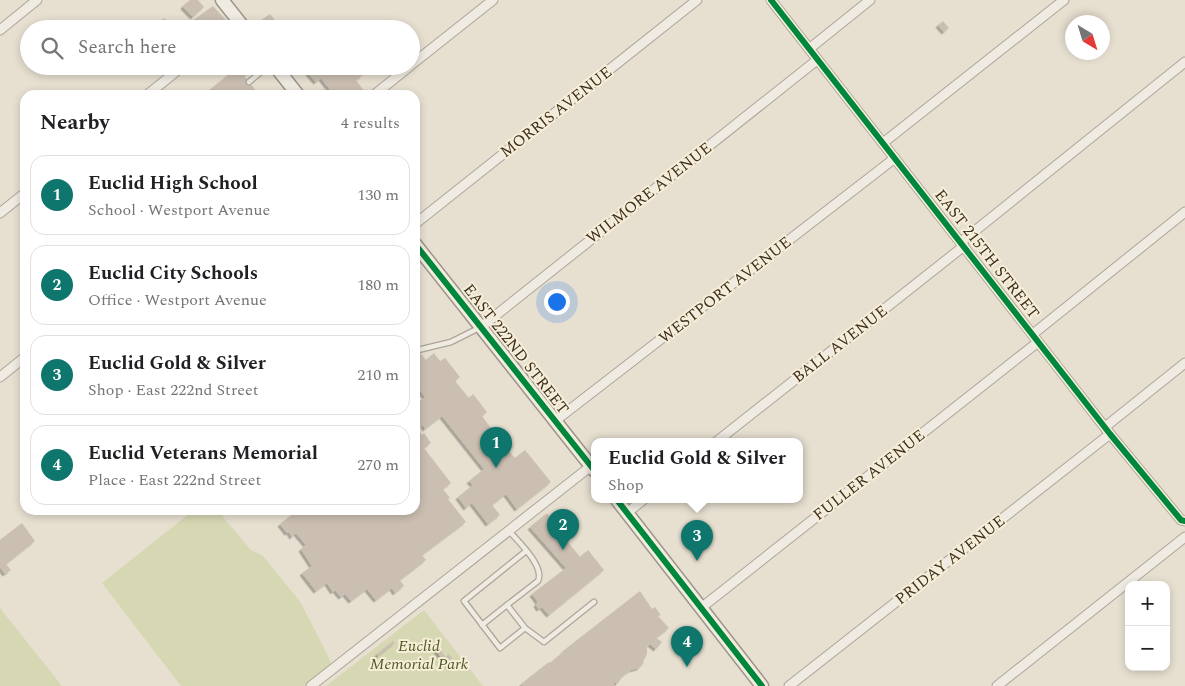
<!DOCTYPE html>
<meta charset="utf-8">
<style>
:root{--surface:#fff;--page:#f6f6f6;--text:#202124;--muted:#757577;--line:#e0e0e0;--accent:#0f766e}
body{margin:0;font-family:Spectral,serif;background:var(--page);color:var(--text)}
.controls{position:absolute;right:15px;bottom:15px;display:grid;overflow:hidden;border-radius:10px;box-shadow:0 2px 8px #0003}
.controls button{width:45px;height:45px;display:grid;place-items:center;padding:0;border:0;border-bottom:1px solid var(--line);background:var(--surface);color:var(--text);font:25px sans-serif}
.compass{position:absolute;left:1065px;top:15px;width:45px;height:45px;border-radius:50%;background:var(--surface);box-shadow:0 2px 8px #0003;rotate:142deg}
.you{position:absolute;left:556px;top:301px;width:18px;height:18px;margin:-12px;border:4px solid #fff;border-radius:50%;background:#1a73e8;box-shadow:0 0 0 8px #1a73e833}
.badge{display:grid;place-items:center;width:32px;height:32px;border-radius:50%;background:var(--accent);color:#fff;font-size:16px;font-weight:700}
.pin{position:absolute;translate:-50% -41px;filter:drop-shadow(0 1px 2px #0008)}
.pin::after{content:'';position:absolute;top:26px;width:18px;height:15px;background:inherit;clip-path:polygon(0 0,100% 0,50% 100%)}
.popup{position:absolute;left:591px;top:438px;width:212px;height:65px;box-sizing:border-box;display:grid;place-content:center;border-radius:10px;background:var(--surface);filter:drop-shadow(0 1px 4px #0005);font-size:16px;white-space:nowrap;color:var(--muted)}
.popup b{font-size:19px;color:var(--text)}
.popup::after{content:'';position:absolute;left:50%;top:100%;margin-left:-10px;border:10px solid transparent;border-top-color:var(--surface)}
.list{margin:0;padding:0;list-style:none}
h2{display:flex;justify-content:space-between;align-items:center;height:65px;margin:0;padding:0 20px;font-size:21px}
h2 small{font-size:16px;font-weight:400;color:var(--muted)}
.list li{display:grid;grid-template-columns:32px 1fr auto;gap:15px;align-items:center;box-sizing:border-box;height:80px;margin:0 10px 10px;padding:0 10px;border:1px solid var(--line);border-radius:15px}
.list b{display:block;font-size:19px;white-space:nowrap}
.list p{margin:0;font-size:16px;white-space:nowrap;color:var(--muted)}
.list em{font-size:16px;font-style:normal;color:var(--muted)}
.icon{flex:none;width:28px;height:28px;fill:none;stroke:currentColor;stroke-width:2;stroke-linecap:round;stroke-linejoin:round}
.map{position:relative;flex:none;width:1185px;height:686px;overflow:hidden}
.search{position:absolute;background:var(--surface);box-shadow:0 2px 8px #0003;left:20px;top:20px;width:400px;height:55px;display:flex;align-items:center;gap:12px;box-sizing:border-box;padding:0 18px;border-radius:28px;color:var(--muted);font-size:19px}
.panel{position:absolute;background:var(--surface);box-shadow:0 2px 8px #0003;left:20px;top:90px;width:400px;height:425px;border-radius:15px}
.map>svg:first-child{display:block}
</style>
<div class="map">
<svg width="1185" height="686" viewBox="0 0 1185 686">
<defs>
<filter id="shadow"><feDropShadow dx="-2.5" dy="2.5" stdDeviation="0" flood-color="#0004"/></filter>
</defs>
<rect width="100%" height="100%" fill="#e7e0d1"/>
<!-- green -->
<path fill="#d6d7b3" d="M 194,510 L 217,510 L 251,550 L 263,556 L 301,603 L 328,656 L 332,667 L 308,686 L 181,686 L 102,583 Z
M 0,608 L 62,686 L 0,686 Z
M 424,610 L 483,686 L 326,686 Z"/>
<!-- building -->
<path fill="#cbbfb2" filter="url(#shadow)" d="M 190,0 L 198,0 L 204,7 L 193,17 L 183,7 L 184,5 Z
M 213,6 L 226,20 L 215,29 L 209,27 L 200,29 L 199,27 L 201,25 L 196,18 Z
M 270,14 L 281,27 L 279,29 L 260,29 L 258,24 L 264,18 Z
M 164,18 L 171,27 L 169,29 L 159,29 L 156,24 Z
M 943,21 L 949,28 L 944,32 L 938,25 Z
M 239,66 L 242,66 L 244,69 L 243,70 L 246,75 L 245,77 L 257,92 L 261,90 L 265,95 L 217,95 L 212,88 Z
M 317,66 L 335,66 L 331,71 L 337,66 L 364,66 L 366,69 L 361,72 L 363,75 L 356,80 L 364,91 L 359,95 L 326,95 L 331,91 L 321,78 L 316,82 L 308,73 Z
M 415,347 L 426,360 L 434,353 L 440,361 L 445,358 L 460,377 L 455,381 L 469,398 L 473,394 L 487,412 L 482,416 L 494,432 L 499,428 L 513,446 L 508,450 L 515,458 L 525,450 L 551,482 L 517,509 L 506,494 L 492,505 L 500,515 L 488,524 L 472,503 L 466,508 L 458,497 L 473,485 L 469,481 L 484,469 L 442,416 L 425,429 L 423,425 L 418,429 L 422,435 L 424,433 L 431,443 L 424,448 L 451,483 L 443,489 L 450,498 L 448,499 L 466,522 L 422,555 L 426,560 L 400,580 L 404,586 L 395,593 L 392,588 L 376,600 L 367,589 L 351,601 L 345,594 L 341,597 L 335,590 L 333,592 L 327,583 L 316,591 L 302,573 L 312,566 L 301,549 L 306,545 L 296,533 L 292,537 L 289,532 L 287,533 L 280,524 L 298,510 L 415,510 L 415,428 L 420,424 L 415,418 L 415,405 L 425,397 L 418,388 L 415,391 Z
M 547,513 L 570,541 L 568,542 L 580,557 L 588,550 L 604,570 L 549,615 L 542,607 L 539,609 L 536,605 L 538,602 L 532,594 L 566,568 L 530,527 Z
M 22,523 L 35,541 L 6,564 L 11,570 L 5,574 L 0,567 L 0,540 Z
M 640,591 L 652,609 L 655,607 L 661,615 L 658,616 L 669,628 L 656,638 L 662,642 L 656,649 L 650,644 L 647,647 L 647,654 L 643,662 L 644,663 L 639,668 L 631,670 L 620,678 L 621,679 L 617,684 L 615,682 L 613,684 L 615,686 L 523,686 L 521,684 L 549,662 L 550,663 L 563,652 L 563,651 Z
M 393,641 L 395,643 L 378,656 L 377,654 Z
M 437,646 L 445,656 L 442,658 L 434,648 Z
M 449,654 L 452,658 L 449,660 L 454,667 L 451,669 L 443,659 Z"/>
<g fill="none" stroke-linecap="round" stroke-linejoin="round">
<!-- lane casing -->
<g stroke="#ada599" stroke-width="7">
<path id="lane" d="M 249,82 L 268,66
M 418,350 L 451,342 L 479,328
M 507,605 L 538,581 C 545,567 519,542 509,531
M 482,625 L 507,605 L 525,628 L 500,648 L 464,601 L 526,551
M 525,628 L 544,642 L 594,602"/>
</g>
<!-- street casing -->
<g stroke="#ada599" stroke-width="11">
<path id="street" d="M 771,0 L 1110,434 L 1181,520 L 1185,521
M 229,29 L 239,21
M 0,30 L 37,0
M 809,49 L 870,0
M 411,65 L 493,0
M 147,95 L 183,66
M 374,95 L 410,66
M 883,143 L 1064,0
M 0,213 L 25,193
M 415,224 L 697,0
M 961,242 L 1185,62
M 481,327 L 817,60
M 1033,334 L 1185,212
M 0,377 L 25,357
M 555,421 L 895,158
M 1105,427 L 1185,363
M 716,442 L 964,246
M 627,513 L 643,500
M 701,608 L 1038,342
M 311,686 L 591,466
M 789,686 L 1110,434
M 997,686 L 1185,537"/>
</g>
<!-- secondary casing -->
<g stroke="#9c958a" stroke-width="15">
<path id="secondary" d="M 222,0 L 245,29
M 275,66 L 298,95
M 415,244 L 594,470
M 617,500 L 762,686"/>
</g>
<!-- lane -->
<use href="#lane" stroke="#efebe3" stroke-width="4.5"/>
<!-- street -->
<use href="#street" stroke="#efebe3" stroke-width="9"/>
<!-- secondary -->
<use href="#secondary" stroke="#efebe3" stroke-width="12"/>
<!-- cycleway casing -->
<g stroke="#f7eed8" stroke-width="9">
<path id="cycleway" d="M 771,0 L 1110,434 L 1181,520 L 1185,521
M 415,244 L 594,470
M 617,500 L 762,686"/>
</g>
<!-- cycleway -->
<use href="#cycleway" stroke="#00873e" stroke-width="6"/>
</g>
<g text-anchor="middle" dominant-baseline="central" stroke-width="4" stroke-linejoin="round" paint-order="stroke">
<!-- street labels -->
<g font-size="16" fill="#3d2e20" stroke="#f7eed8">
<text transform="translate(556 112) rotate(-38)">MORRIS AVENUE</text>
<text transform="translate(649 193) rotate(-38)">WILMORE AVENUE</text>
<text transform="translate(987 254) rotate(52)">EAST 215TH STREET</text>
<text transform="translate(725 290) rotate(-38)">WESTPORT AVENUE</text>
<text transform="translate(840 344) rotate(-38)">BALL AVENUE</text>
<text transform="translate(516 349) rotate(52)">EAST 222ND STREET</text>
<text transform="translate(869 475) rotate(-38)">FULLER AVENUE</text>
<text transform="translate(950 560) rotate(-38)">PRIDAY AVENUE</text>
</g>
<!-- park labels -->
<g font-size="16" font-style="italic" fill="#4d5a26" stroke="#f7eed8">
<text x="419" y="646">Euclid<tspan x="419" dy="18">Memorial Park</tspan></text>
</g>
</g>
</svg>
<div class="controls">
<button>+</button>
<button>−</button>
</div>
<svg class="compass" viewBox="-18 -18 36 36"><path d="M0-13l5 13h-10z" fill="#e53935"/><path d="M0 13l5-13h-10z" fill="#757577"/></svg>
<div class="you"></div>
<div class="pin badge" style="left:496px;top:468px">1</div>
<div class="pin badge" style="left:563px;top:550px">2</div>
<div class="pin badge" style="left:697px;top:561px">3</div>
<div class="popup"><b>Euclid Gold &amp; Silver</b>Shop</div>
<div class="pin badge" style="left:687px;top:667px">4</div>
<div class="search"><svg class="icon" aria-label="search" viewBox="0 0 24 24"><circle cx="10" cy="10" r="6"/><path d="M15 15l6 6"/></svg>Search here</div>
<section class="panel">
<h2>Nearby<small>4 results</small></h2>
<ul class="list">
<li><span class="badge">1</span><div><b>Euclid High School</b><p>School · Westport Avenue</p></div><em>130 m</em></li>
<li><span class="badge">2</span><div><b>Euclid City Schools</b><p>Office · Westport Avenue</p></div><em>180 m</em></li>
<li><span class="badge">3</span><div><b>Euclid Gold &amp; Silver</b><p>Shop · East 222nd Street</p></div><em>210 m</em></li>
<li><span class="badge">4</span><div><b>Euclid Veterans Memorial</b><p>Place · East 222nd Street</p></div><em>270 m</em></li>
</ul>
</section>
</div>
